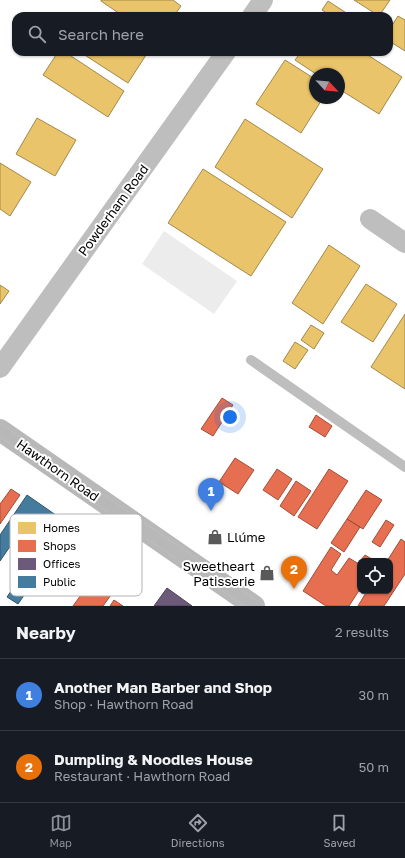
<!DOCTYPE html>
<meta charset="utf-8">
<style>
:root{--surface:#171b24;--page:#242831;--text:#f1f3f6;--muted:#9ea1a6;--line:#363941;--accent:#8c9099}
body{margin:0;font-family:"Golos Text",sans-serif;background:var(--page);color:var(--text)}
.controls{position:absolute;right:12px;bottom:12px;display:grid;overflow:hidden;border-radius:8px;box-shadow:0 1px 3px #0004}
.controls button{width:36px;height:36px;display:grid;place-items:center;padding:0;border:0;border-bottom:1px solid var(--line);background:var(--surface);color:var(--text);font:20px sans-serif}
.compass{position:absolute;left:309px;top:68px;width:36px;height:36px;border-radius:50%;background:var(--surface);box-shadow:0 1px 3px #0004;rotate:116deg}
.you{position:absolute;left:230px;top:417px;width:14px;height:14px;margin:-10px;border:3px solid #fff;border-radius:50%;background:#1a73e8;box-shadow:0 0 0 6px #1a73e833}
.badge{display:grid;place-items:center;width:26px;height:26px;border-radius:50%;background:var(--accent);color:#fff;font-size:13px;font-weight:700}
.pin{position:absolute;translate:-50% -33px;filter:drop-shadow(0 1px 2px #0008)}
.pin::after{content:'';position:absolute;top:21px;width:14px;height:12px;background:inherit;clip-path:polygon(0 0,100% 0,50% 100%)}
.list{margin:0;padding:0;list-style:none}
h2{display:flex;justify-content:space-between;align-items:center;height:52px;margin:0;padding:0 16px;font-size:17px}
h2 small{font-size:13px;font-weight:400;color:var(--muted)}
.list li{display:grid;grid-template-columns:26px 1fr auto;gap:12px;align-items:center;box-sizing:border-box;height:72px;padding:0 16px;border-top:1px solid var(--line)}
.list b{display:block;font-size:15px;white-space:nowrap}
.list p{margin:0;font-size:13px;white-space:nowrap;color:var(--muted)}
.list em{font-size:13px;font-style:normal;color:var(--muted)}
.icon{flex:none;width:22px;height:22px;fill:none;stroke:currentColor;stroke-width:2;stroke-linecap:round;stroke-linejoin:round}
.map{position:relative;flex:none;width:405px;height:606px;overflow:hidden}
.search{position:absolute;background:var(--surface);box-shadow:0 1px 3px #0004;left:12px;right:12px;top:12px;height:44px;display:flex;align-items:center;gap:10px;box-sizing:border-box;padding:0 14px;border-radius:12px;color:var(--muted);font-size:15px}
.sheet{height:196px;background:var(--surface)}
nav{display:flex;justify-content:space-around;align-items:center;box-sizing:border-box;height:56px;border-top:1px solid var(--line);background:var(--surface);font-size:11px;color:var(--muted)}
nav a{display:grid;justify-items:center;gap:2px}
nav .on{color:var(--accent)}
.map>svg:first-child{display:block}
</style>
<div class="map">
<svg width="405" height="606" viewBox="0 0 405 606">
<rect width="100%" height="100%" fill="#fff"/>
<!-- green -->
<path fill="#ececec" d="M 164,231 L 237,281 L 214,314 L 142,264 Z"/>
<!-- homes -->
<path fill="#e9c46a" stroke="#a3894a" d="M 101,0 L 173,0 L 181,6 L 174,16 L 123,16 L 101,1 Z
M 354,0 L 390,0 L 379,16 Z
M 328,1 L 351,16 L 331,16 L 322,10 Z
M 398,16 L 405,20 L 405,51 L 389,41 L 389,30 Z
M 58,52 L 65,52 L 124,91 L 108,117 L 43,75 Z
M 80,52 L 141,52 L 146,55 L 128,83 Z
M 301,52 L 363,52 L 402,77 L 379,114 L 339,89 L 339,74 L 316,74 L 295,60 Z
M 285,60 L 315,79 L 315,98 L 323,98 L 301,133 L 256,104 Z
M 37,118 L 76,140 L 55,176 L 16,154 Z
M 245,119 L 323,169 L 292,218 L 215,167 Z
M 0,163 L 31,182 L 10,216 L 0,209 Z
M 203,169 L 286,222 L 251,276 L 168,223 Z
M 329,245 L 360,266 L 323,324 L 292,303 Z
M 366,284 L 397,304 L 373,342 L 341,322 Z
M 0,285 L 9,291 L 0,304 Z
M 405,314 L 405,389 L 371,367 Z
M 311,325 L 324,333 L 314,349 L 301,340 Z
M 295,342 L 308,350 L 295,369 L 283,361 Z"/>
<!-- shops -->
<path fill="#e76f51" stroke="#a24e39" d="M 222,398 L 233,405 L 213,436 L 201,429 Z
M 316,415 L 332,426 L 325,437 L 309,427 Z
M 235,458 L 254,470 L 238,494 L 219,482 Z
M 277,469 L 292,479 L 278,500 L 263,490 Z
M 329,469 L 348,481 L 317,529 L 298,517 Z
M 296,481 L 311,491 L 294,516 L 280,506 Z
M 11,489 L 20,495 L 0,524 L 0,504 Z
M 366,490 L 382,500 L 363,529 L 347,519 Z
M 347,519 L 360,527 L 344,552 L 331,543 Z
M 386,520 L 394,525 L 380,547 L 372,542 Z
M 401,539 L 405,542 L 405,574 L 384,606 L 358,606 L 367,591 L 390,591 L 390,561 L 387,561 Z
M 331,547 L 341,554 L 331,570 L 337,575 L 349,558 L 359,564 L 360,562 L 360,589 L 349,606 L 326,606 L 303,591 Z
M 67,548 L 99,570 L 109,556 L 129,570 L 103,606 L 73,606 L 86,588 L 54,566 Z
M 365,555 L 375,561 L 360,561 Z
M 114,600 L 123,606 L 110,606 Z"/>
<!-- offices -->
<path fill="#6d597a" stroke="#4c3e55" d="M 167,588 L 192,606 L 154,606 Z"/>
<!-- public -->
<path fill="#457b9d" stroke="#30566e" d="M 27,495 L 73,527 L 59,547 L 58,546 L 18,604 L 7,597 L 48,536 L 27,522 L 0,561 L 0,535 Z"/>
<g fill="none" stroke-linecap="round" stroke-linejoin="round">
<!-- lane -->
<path stroke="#bebebe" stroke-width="10" d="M 251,360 L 405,467"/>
<!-- street -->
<path stroke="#bebebe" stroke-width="20" d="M 252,16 L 263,0
M 370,219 L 405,243
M 0,368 L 226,52"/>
<!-- secondary -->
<path stroke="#b8b8b8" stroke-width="22" d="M 0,430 L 254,606"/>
<!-- tram -->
<path stroke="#bebebe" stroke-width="1" d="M 0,423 L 265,606
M 0,437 L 244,606"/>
</g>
<!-- icons -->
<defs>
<g id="shop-bare" transform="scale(1.2)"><path d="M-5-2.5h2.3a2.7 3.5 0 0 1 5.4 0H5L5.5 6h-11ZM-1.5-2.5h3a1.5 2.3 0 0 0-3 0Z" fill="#595959" stroke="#fff" stroke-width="2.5" paint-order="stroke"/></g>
</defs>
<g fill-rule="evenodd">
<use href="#shop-bare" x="215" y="537"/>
<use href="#shop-bare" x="267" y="573"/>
</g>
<g text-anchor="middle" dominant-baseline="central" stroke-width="4" stroke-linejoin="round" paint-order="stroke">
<!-- street labels -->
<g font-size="13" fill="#000" stroke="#fff">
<text transform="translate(113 210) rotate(-54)">Powderham Road</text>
<text transform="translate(58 470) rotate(35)">Hawthorn Road</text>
</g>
<!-- poi labels -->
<g font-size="13" fill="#000" stroke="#fff" text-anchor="start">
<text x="227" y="537">Llúme</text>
<text x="255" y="566" text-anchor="end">Sweetheart<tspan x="255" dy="15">Patisserie</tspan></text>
</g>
</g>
<!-- legend -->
<rect x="10" y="514" width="132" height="82" rx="6" fill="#fff" stroke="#b2b2b2" stroke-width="1"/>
<rect x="18" y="522" width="18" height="12" fill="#e9c46a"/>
<rect x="18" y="540" width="18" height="12" fill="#e76f51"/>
<rect x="18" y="558" width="18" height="12" fill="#6d597a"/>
<rect x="18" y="576" width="18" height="12" fill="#457b9d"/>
<g font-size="11" fill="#000">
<text x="43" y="532">Homes</text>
<text x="43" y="550">Shops</text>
<text x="43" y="568">Offices</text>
<text x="43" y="586">Public</text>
</g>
</svg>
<div class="controls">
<button><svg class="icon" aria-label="locate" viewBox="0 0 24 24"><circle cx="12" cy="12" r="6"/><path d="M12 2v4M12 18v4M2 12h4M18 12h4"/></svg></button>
</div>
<svg class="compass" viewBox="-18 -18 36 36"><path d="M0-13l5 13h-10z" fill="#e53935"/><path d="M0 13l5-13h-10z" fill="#9ea1a6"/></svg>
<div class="you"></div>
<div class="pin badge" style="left:211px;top:511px;background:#3f7fe0">1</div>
<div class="pin badge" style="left:294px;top:589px;background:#e8710a">2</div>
<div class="search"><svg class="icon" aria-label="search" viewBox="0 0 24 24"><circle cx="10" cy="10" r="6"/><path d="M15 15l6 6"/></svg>Search here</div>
</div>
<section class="sheet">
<h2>Nearby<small>2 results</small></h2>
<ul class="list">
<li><span class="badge" style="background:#3f7fe0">1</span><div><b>Another Man Barber and Shop</b><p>Shop · Hawthorn Road</p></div><em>30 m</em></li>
<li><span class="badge" style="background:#e8710a">2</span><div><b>Dumpling &amp; Noodles House</b><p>Restaurant · Hawthorn Road</p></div><em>50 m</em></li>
</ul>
</section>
<nav>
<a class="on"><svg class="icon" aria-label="map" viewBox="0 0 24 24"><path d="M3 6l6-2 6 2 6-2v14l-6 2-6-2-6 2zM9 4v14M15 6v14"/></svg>Map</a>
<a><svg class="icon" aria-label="directions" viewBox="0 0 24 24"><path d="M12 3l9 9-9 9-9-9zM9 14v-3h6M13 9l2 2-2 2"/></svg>Directions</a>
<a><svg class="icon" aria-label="saved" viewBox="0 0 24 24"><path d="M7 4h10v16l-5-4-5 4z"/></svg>Saved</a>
</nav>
